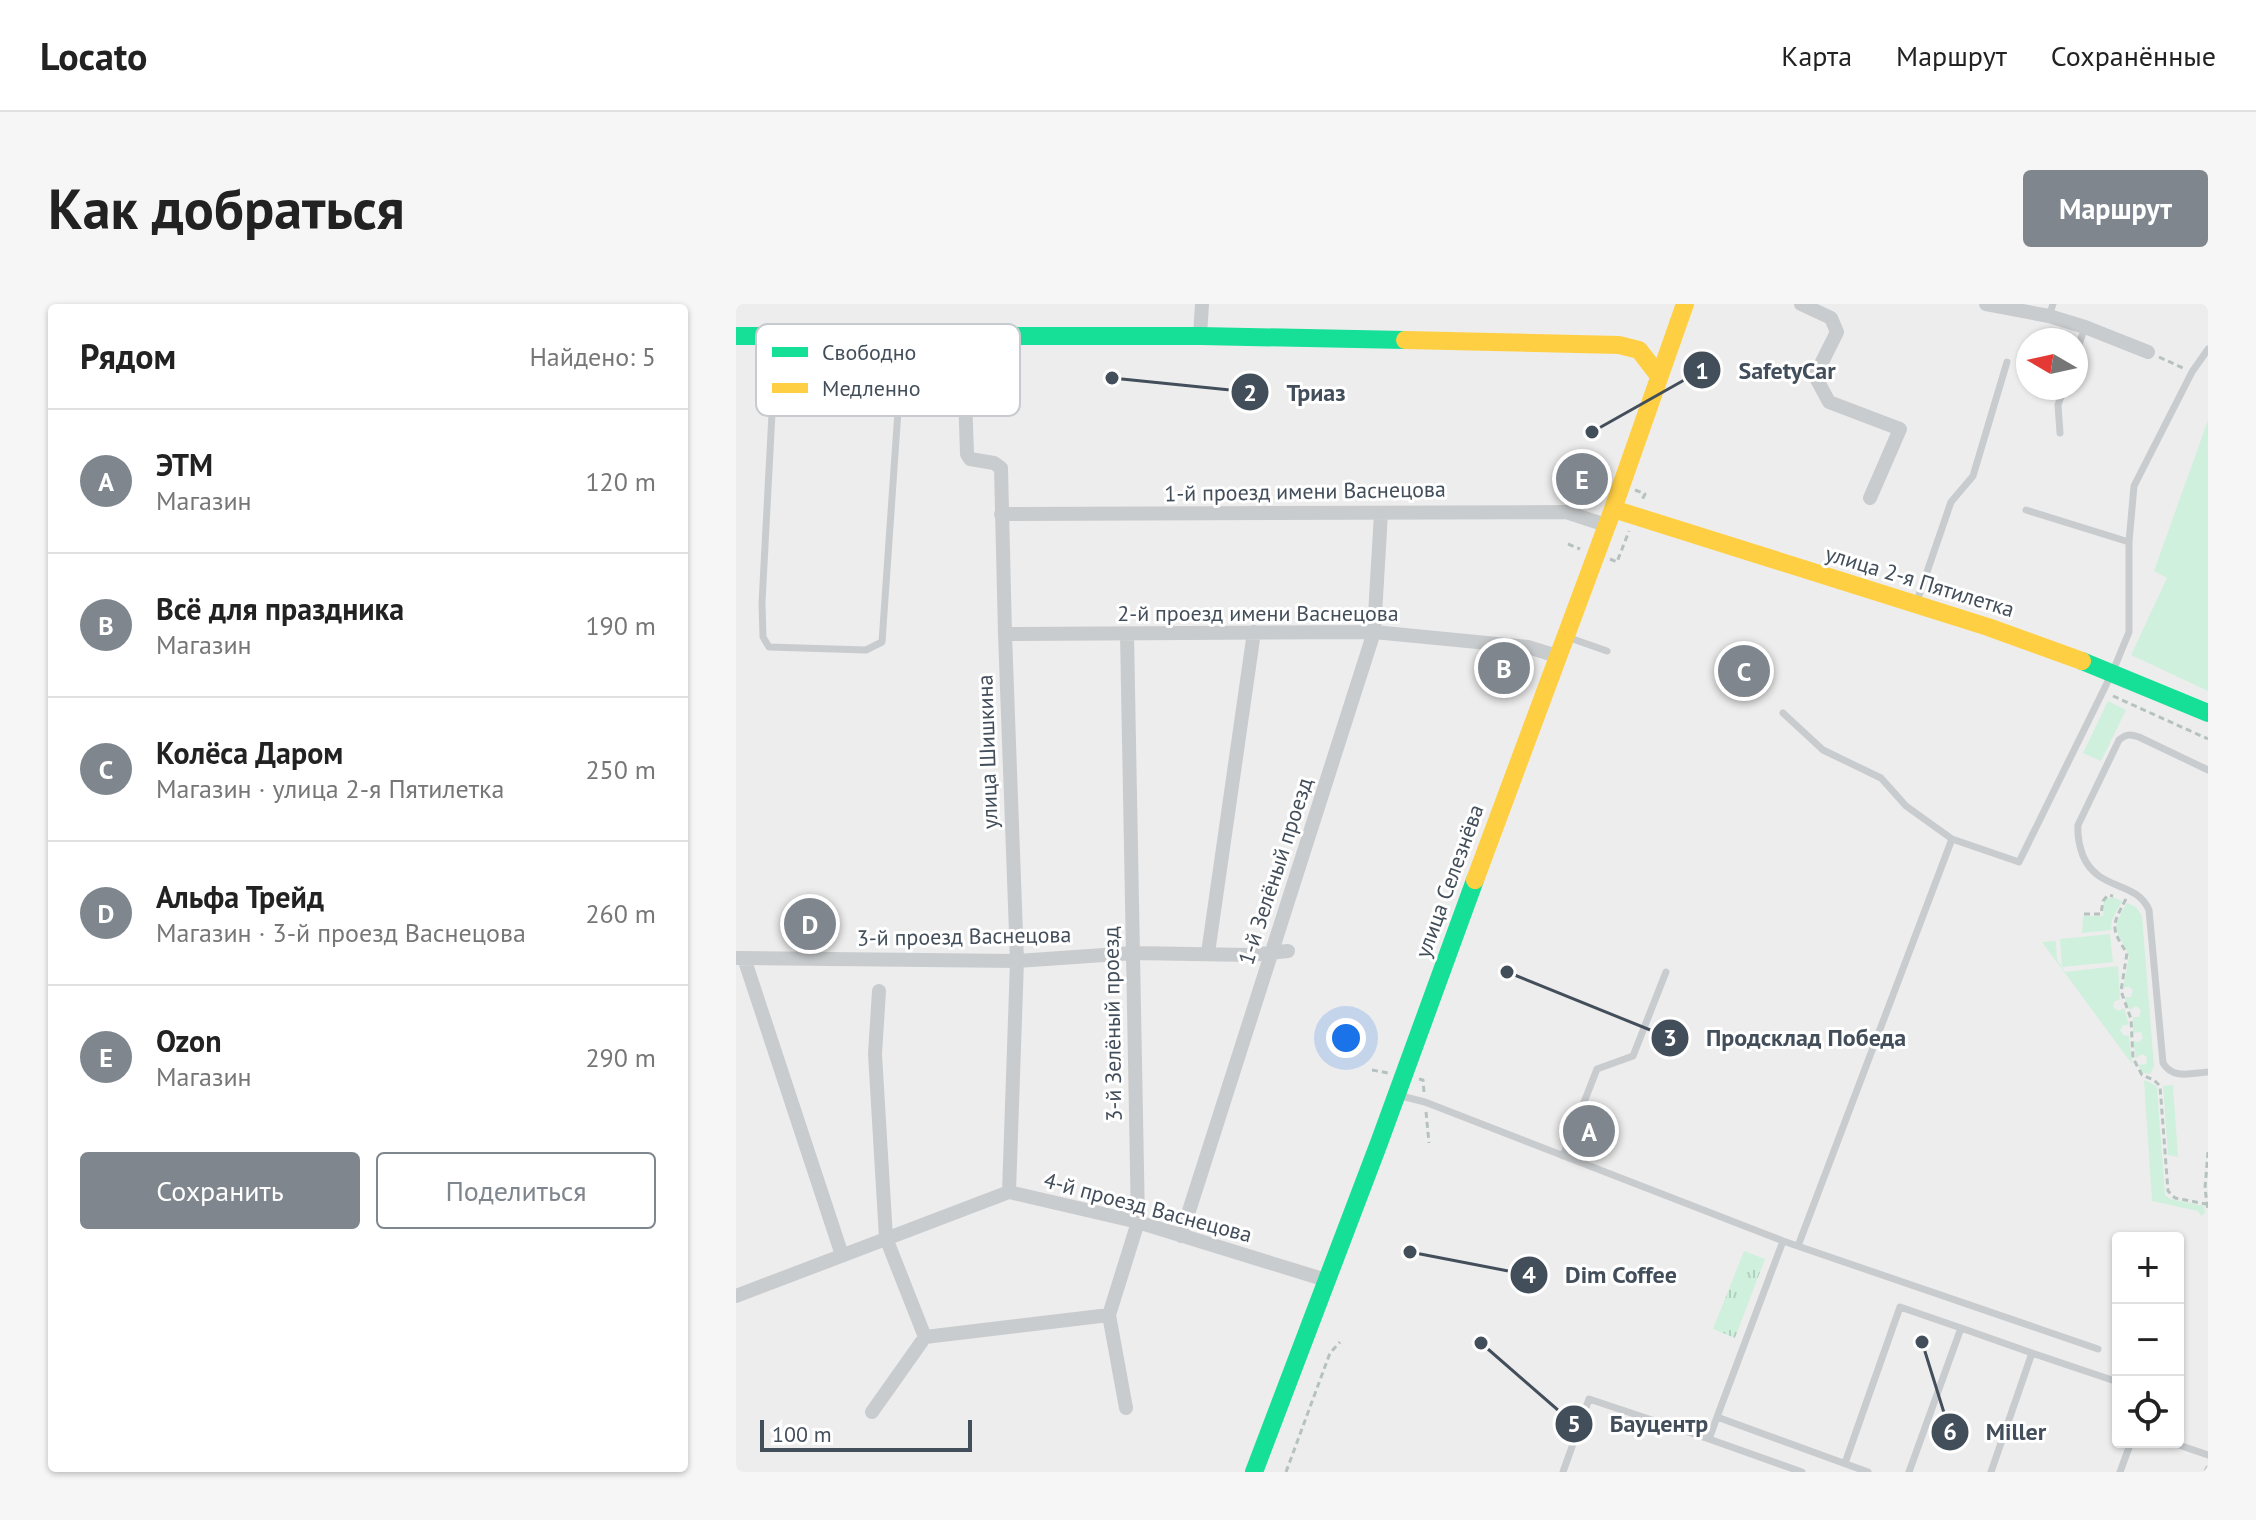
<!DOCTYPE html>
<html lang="ru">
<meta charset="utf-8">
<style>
:root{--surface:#fff;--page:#f6f6f6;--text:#222;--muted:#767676;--line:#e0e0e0;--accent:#7f868e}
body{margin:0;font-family:"PT Sans",sans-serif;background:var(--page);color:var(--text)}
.controls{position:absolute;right:24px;bottom:24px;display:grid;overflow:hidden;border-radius:8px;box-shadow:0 2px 6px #0004}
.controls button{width:72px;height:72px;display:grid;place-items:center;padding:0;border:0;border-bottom:2px solid var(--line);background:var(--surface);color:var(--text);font:40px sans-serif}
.compass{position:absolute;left:1280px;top:24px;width:72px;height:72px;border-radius:50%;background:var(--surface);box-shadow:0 2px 6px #0004;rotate:279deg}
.scale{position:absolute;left:24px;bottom:20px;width:212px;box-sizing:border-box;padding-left:8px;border:4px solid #434e5b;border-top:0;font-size:22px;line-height:28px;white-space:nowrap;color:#434e5b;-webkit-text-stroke:6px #fff;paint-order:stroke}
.you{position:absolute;left:610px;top:734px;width:28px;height:28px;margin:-20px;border:6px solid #fff;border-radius:50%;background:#1a73e8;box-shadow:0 0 0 12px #1a73e833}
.badge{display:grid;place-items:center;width:52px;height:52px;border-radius:50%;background:var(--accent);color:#fff;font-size:26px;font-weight:700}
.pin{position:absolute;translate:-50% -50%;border:4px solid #fff;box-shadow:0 2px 8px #0006}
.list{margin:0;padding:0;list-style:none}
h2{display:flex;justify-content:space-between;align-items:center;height:104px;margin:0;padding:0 32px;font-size:34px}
h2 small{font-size:26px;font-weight:400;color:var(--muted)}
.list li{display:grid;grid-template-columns:52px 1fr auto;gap:24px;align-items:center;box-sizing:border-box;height:144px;padding:0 32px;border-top:2px solid var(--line)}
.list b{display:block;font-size:30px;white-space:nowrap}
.list p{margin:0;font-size:26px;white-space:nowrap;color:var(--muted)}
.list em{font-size:26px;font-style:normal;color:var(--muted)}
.actions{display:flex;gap:16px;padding:24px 32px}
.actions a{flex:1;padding:18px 0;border:2px solid var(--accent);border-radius:8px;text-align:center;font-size:28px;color:var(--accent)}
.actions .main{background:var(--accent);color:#fff}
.icon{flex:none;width:44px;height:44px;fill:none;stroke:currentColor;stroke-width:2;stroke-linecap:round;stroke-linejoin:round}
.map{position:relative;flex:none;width:1472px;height:1168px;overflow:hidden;border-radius:8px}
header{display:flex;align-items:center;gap:48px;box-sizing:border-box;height:112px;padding:0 40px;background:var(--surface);border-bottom:2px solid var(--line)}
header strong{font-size:38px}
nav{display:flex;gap:44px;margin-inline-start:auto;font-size:28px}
.intro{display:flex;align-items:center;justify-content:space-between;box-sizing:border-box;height:192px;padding:0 48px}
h1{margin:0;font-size:56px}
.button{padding:20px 36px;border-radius:8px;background:var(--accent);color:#fff;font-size:28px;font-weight:700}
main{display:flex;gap:48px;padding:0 48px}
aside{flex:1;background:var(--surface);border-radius:8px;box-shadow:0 2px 6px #0004}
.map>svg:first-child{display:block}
</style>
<header>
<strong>Locato</strong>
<nav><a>Карта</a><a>Маршрут</a><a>Сохранённые</a></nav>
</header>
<div class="intro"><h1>Как добраться</h1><a class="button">Маршрут</a></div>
<main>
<aside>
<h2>Рядом<small>Найдено: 5</small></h2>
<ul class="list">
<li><span class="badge">A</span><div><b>ЭТМ</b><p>Магазин</p></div><em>120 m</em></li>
<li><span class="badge">B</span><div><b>Всё для праздника</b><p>Магазин</p></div><em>190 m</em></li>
<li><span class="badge">C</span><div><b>Колёса Даром</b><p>Магазин · улица 2-я Пятилетка</p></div><em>250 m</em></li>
<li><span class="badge">D</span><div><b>Альфа Трейд</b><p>Магазин · 3-й проезд Васнецова</p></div><em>260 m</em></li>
<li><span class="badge">E</span><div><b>Ozon</b><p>Магазин</p></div><em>290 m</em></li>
</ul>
<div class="actions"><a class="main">Сохранить</a><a>Поделиться</a></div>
</aside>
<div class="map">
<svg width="1472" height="1168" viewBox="0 0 1472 1168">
<defs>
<pattern id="park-tufts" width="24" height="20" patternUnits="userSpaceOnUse" patternTransform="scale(2)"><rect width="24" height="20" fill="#cff0dd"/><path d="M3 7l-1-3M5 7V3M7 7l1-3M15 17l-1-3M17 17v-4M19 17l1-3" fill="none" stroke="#b3cfc0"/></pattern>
</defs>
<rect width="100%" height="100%" fill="#eeeded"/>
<!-- grass -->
<path fill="#cff0dd" d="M 1472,116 L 1472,387 L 1395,351 L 1431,274 L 1418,267 Z
M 1372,397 L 1390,406 L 1365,457 L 1347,449 Z
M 1377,593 L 1386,597 L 1376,616 L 1375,626 L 1346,629 L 1347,612 L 1367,612 L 1368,596 Z
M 1391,599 L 1400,603 L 1406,612 L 1418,762 L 1414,770 L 1407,769 L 1402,761 L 1410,760 L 1411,753 L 1406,750 L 1400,754 L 1397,737 L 1403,738 L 1407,734 L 1405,728 L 1397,729 L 1397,713 L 1403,713 L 1405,706 L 1400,702 L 1394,706 L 1388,693 L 1395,693 L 1397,686 L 1392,682 L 1387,685 L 1393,653 C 1383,623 1371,632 1391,599 Z
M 1374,630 L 1377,658 L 1326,663 L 1324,635 Z
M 1320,637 L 1321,656 L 1329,668 L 1382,662 L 1384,695 L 1378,698 L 1377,703 L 1382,707 L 1388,704 L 1393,721 L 1387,721 L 1384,726 L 1387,731 L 1393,732 L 1396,760 L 1306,638 Z
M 1408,776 L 1419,781 L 1421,784 L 1429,891 L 1434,895 L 1468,902 L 1469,909 L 1465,912 L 1462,907 L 1416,897 Z
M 1437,781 L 1442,853 L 1432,851 L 1427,782 Z"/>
<!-- park -->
<path fill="url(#park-tufts)" d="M 1008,947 L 1029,955 L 999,1034 L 977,1025 Z"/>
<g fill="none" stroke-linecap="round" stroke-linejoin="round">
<!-- path -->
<path stroke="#b5c2bf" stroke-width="3" stroke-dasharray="6 4" stroke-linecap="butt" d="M 1423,53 L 1449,65
M 858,171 L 869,175
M 899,186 L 909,190 L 905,198
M 832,240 L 844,245
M 874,255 L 881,258 L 893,227
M 1377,392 L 1472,435
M 1390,595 C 1376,621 1374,624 1391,649 L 1385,687 L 1395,715 L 1397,754 L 1406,771 L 1418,776 L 1424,782 L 1432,887 L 1439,894 L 1470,900
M 1348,610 L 1365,610 L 1367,597 L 1372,591 L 1377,592
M 636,766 L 652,769
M 683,775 L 687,776 L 688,788
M 690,808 L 693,839
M 1472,848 L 1469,884 L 1472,907
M 0,1165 L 1,1168
M 550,1168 L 594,1049 L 604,1038"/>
<!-- lane -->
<path stroke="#c9ccce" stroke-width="7" d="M 1313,12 L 1317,0
M 40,33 L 26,299 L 27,333 L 33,343 L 130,346 L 146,338 L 162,107 L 165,34
M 1340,49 L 1349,23
M 1324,129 L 1322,101 L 1328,84
M 1290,206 L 1393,238
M 1181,297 L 1215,198 L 1237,172 L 1271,58
M 831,333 L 871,347
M 1047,409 L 1087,446 L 1145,474 L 1170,502 L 1216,535
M 1472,466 L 1403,433 C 1394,430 1390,430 1383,436 L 1342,521 C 1341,533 1343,541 1347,552 C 1363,588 1400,576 1413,606 L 1427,759 C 1437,776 1456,769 1472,768
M 661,791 L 689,798 L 1047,937 L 1362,1045
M 827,852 L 861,765 L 897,752 L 930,668
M 1047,937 L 981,1113 L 1132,1168
M 1062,942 L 1216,535 L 1283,558 L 1377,367 L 1393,328 L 1393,238 L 1398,182 L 1456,68 L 1472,45
M 1225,1024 L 1296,1049 L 1255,1168
M 1296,1049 L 1382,1078
M 981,1113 L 973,1135 L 1066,1168
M 1434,1138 L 1472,1151
M 1109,1159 L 1164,1003 L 1225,1024 L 1173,1168
M 827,1168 L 853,1095 L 973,1135
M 1384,1168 L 1395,1138
M 1471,1168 L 1472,1165"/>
<!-- street -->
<path stroke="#c9ccce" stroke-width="14" d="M 1065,0 L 1095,14 L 1101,28 L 1079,72 L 1093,98 L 1164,125 L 1134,194
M 1250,0 L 1313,12 L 1349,23 L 1412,48
M 227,31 L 231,150 L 234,155 L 258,159 L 265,164 L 269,330 L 281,657 L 273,888
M 464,32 L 466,0
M 265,210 L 830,208 L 870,221
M 269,330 L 638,328 L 792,343 L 821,352
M 472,649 L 518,328
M 0,654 L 281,657 L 397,649 L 514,651 L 552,647
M 8,654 L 106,951
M 143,687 L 139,750 L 150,934 L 189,1033
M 445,932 L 638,328 L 645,209
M 0,992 L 273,888 L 402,918 L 590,976
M 390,1104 L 373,1011 L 402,918 L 391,330
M 136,1108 L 189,1033 L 373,1011"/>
<!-- fast -->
<path stroke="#16e098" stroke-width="18" d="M 0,32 L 464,32 L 669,36
M 1346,357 L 1472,409
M 518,1168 L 643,839 L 739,576"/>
<!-- slow -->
<path stroke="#ffcf43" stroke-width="18" d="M 669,36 L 883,41 L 903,46 L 923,72
M 877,205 L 1252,323 L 1346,357
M 739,576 L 877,205 L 949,0"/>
</g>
<g text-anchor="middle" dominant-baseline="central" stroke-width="6" stroke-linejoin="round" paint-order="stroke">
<!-- street labels -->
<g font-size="22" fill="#434e5b" stroke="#fff">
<text transform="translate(569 187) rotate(-1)">1-й проезд имени Васнецова</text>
<text transform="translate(1184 277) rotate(17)">улица 2-я Пятилетка</text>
<text x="522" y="309">2-й проезд имени Васнецова</text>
<text transform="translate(251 448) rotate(-92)">улица Шишкина</text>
<text transform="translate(539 567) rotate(-72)">1-й Зелёный проезд</text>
<text transform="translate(713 577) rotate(-70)">улица Селезнёва</text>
<text transform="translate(228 632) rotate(-1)">3-й проезд Васнецова</text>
<text transform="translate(376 720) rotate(-91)">3-й Зелёный проезд</text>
<text transform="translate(412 903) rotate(15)">4-й проезд Васнецова</text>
</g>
</g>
<!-- legend -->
<rect x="20" y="20" width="264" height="92" rx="12" fill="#fff" stroke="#c7cace" stroke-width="2"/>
<rect x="36" y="43" width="36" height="10" fill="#16e098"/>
<rect x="36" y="79" width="36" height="10" fill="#ffcf43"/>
<g font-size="22" fill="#434e5b">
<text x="86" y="56">Свободно</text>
<text x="86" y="92">Медленно</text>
</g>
<!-- callouts -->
<path fill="none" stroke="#434e5b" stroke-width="3" d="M856 128L966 66M376 74L514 88M771 668L934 734M674 948L793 971M745 1039L838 1120M1186 1038L1214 1128"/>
<g fill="#434e5b" stroke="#fff" stroke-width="3">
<circle cx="856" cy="128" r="8"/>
<circle cx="376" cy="74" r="8"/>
<circle cx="771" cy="668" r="8"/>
<circle cx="674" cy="948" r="8"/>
<circle cx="745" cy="1039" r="8"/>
<circle cx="1186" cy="1038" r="8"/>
<circle cx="966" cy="66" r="20"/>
<circle cx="514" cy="88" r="20"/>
<circle cx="934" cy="734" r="20"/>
<circle cx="793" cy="971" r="20"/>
<circle cx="838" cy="1120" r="20"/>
<circle cx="1214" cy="1128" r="20"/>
</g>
<g font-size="24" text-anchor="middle" font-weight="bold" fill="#fff">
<text x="966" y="75">1</text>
<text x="514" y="97">2</text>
<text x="934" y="742">3</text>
<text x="793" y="979">4</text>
<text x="838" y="1128">5</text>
<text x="1214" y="1136">6</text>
</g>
<g font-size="24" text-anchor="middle" font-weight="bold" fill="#434e5b" stroke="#fff" stroke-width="6" stroke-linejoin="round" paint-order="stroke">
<text x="1051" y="75">SafetyCar</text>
<text x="580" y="97">Триаз</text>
<text x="1070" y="742">Продсклад Победа</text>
<text x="885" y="979">Dim Coffee</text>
<text x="923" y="1128">Бауцентр</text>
<text x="1280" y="1136">Miller</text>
</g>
</svg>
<div class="controls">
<button>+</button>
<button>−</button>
<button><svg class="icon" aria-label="locate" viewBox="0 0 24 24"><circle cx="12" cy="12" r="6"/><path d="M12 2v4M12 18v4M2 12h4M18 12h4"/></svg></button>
</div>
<svg class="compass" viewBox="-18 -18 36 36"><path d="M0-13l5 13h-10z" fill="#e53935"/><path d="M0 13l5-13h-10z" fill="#767676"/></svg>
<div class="scale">100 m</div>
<div class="you"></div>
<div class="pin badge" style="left:853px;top:827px">A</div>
<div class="pin badge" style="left:768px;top:364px">B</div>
<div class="pin badge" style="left:1008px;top:367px">C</div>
<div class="pin badge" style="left:74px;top:620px">D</div>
<div class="pin badge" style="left:846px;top:175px">E</div>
</div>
</main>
